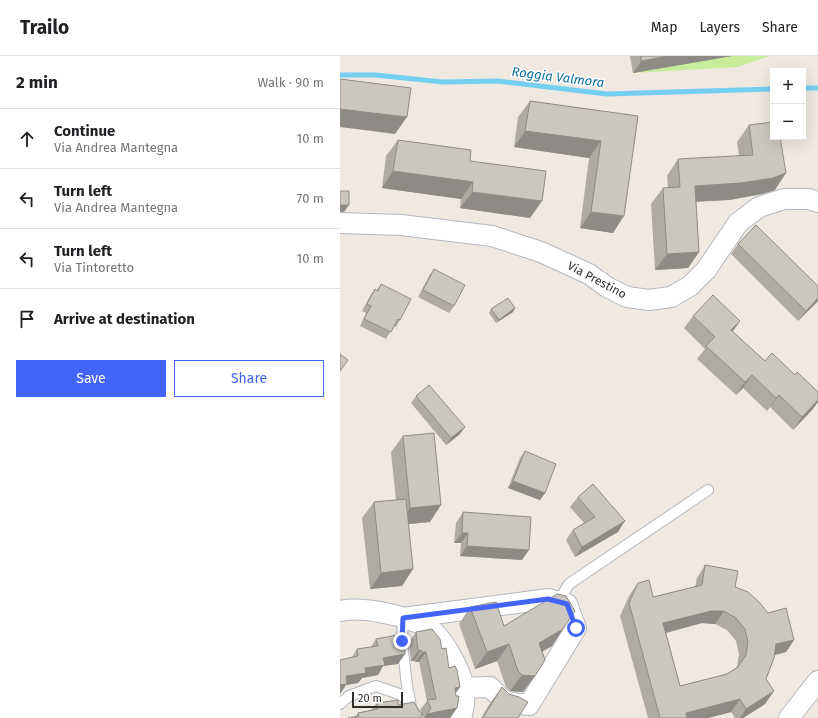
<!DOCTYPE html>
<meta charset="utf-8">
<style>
:root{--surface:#fff;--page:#f2f2f2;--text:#202124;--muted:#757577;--line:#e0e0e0;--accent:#4264fb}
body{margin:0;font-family:"Fira Sans",sans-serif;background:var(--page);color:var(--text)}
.controls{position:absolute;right:12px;top:12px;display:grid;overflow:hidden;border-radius:0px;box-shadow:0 4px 16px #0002}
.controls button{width:36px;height:36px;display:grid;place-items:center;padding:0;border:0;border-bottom:1px solid var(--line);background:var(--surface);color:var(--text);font:20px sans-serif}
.scale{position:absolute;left:12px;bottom:10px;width:51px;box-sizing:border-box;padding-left:4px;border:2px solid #2e2e2e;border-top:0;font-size:11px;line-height:14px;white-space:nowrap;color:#2e2e2e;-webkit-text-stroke:3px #fff;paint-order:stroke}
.stop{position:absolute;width:12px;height:12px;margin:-9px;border:3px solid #4264fb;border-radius:50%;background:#fff}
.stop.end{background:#4264fb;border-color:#fff;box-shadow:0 1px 4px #0008}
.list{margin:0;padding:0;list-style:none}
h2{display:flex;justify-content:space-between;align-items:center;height:52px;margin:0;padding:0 16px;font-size:17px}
h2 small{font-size:13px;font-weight:400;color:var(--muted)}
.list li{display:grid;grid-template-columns:26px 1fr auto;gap:12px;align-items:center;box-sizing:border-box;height:60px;padding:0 16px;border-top:1px solid var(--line)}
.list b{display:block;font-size:15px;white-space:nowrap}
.list p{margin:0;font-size:13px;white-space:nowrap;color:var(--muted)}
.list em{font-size:13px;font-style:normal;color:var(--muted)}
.actions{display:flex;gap:8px;padding:12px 16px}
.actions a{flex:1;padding:9px 0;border:1px solid var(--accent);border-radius:0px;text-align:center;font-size:14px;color:var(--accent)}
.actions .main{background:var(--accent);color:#fff}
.icon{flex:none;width:22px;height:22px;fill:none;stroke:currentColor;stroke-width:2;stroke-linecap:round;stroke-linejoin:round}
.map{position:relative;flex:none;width:478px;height:662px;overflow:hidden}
header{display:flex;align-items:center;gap:24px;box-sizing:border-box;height:56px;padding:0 20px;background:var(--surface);border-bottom:1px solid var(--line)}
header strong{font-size:19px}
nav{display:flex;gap:22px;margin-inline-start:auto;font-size:14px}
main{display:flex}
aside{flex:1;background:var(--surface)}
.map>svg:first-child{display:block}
</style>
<header>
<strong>Trailo</strong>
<nav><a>Map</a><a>Layers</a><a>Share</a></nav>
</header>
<main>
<aside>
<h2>2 min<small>Walk · 90 m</small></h2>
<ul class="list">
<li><svg class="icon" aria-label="ahead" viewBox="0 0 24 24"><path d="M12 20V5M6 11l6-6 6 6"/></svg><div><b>Continue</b><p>Via Andrea Mantegna</p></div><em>10 m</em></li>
<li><svg class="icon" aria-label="left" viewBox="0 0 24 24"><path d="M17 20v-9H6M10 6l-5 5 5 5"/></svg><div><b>Turn left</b><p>Via Andrea Mantegna</p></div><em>70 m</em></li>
<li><svg class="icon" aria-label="left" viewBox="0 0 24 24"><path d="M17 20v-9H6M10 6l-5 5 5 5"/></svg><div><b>Turn left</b><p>Via Tintoretto</p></div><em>10 m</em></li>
<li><svg class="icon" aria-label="arrive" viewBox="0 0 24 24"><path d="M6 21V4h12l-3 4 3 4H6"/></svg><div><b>Arrive at destination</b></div></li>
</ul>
<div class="actions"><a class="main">Save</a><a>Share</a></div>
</aside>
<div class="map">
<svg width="478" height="662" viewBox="0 0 478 662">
<rect width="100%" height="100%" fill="#efe9e1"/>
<!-- pitch -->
<path fill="#c9ec9a" d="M 290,0 L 430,0 L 398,11 L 293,17 Z"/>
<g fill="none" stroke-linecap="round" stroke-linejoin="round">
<!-- stream -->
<path stroke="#75cff0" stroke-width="5" d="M 0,19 L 35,19 L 103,26 L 157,25 L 267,38 L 433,33
M 463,32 L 478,32"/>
<!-- lane casing -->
<g stroke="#b4b7c1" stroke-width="12">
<path id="lane" d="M 218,546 L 229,528 L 368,434
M 63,562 L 62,585 L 67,630 L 71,651 L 77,662
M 0,648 L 9,640 L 36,630 L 62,639 L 70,650"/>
</g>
<!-- street casing -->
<g stroke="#b4b7c1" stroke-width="22">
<path id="street" d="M 0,167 L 61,169 L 152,180 L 201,196 L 249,218 L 267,231 L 287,241 L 309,244 L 331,241 L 350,230 L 366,214 L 398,167 L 419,151 L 444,143 L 469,143 L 478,146
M 0,555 C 23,550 68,560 89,572 C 103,581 121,615 124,632 C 125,641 124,653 121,662
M 63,562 L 208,543 L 227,548 L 236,572 L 189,649 L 165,646 L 150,631 L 124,632
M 449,662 L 478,625"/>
</g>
<!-- lane -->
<use href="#lane" stroke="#fff" stroke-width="10"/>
<!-- street -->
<use href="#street" stroke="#fff" stroke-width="20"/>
</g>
<!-- wall -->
<path fill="#afaba4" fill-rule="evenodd" d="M 290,0 L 392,0 L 293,17 Z
M 190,45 L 298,60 L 273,177 L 240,172 L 249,102 L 174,91 L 178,61 Z
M 409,69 L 435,134 L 422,138 L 389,144 L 356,146 L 359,196 L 348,212 L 315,214 L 311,148 L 323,132 L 328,132 L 327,120 L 338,103 L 399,100 L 397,86 Z
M 58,84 L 130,105 L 190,162 L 120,152 L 121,143 L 42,132 L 46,100 Z
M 398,188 L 478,230 L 478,245 L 458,265 L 391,198 Z
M 94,213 L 114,250 L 109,257 L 78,241 L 89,220 Z
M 41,228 L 60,264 L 56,271 L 54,270 L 46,283 L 20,270 L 26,257 L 22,255 L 30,240 L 35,233 L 37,234 Z
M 175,252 L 173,256 L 156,267 L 149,257 L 151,253 Z
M 353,260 L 400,265 L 392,275 L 473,353 L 453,374 L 430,351 L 427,355 L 403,332 L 396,339 L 357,303 L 365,293 L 344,272 Z
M 76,340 L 120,378 L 106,389 L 71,347 Z
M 63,380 L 90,466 L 69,468 L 62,530 L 30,533 L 22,462 L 34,446 L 56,444 L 51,396 Z
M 185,395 L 205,437 L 200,444 L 168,432 L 180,402 Z
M 238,441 L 278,476 L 235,501 L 226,484 L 233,474 L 244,467 L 230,451 Z
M 123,456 L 182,504 L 120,500 L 121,487 L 114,487 L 116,467 Z
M 365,509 L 395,531 L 428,557 L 454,584 L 446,596 L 435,599 L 426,623 L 434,635 L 425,648 L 403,662 L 395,662 L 391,656 L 368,662 L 308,662 L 280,560 L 289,540 L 298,527 L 313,541 L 355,531 L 357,522 ZM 362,567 L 375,568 L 387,574 L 396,585 L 399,598 L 397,611 L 387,618 L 340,630 L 326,577 Z
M 130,551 L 164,570 L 212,590 L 202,595 L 183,636 L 170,635 L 166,631 L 157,605 L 135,613 L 119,568 Z
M 76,576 L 102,593 L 109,612 L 120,631 L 115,637 L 117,652 L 110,662 L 83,662 L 82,659 L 81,661 L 15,661 L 18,657 L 31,654 L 37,647 L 58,649 L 81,657 L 80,654 L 87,645 L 79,606 L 75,606 L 74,605 L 71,605 L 69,586 Z
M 36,583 L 58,608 L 43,610 L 38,619 L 22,622 L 18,627 L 6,629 L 0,638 L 12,601 L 17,593 L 31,591 Z
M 162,631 L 178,662 L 141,662 L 150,647 Z"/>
<!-- shaded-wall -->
<path fill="#8e8b86" d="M 329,0 L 392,0 L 293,17 L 301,5 Z
M 0,53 L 67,61 L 55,78 L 0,71 Z
M 185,75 L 261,85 L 249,102 L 174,91 Z
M 53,115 L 133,126 L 121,143 L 42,132 Z
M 446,117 L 435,134 L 422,138 L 389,144 L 344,146 L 355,130 Z
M 132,136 L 202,145 L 190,162 L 120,152 Z
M 0,149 L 9,149 L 4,156 L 0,156 Z
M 251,156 L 284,160 L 273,177 L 240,172 Z
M 359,196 L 348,212 L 315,214 L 327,198 Z
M 478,242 L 478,245 L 458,265 L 466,255 Z
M 175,252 L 173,256 L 156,267 L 159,264 Z
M 400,265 L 391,278 L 391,274 Z
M 412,319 L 403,332 L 396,339 L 405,326 Z
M 439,339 L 427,355 L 436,342 Z
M 478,344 L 478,346 L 473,353 L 453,374 L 462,361 Z
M 125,371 L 120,378 L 106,389 L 111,382 Z
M 173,425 L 205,437 L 200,444 L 168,432 Z
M 101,449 L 90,466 L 59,469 L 70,452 Z
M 285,465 L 278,476 L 235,501 L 242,491 Z
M 122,477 L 128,477 L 121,487 L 114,487 Z
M 127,490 L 189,494 L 182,504 L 120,500 Z
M 73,513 L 62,530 L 30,533 L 41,517 Z
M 371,555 L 384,555 L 375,568 L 362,567 L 314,580 L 323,567 Z
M 223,573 L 212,590 L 188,604 L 199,587 Z
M 454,584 L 446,596 L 427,601 L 436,588 Z
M 169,588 L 157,605 L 135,613 L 147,596 Z
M 81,594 L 74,605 L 71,605 L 78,595 Z
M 82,596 L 86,596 L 79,606 L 75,606 Z
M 65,598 L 58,608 L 43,610 L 38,619 L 22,622 L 18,627 L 6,629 L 0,638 L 0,629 L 6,620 L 25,612 L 43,602 Z
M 182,619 L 195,620 L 183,636 L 170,635 Z
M 120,631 L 113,641 L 115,632 Z
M 434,635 L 425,648 L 403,662 L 400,662 L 406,653 Z
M 400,643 L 391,656 L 368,662 L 343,662 L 346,657 Z
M 117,652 L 110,662 L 84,662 L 87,658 Z"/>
<!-- building -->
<path fill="#cbc7bf" stroke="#8e8b86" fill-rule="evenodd" d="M 301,0 L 329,0 L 301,5 Z
M 0,23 L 71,32 L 67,61 L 0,53 Z
M 190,45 L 298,60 L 284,160 L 251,156 L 261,85 L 185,75 Z
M 433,66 L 433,81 L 440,81 L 446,117 L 433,122 L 401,127 L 355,130 L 359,196 L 327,198 L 323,132 L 340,131 L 338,103 L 413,99 L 409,69 Z
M 58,84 L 131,94 L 130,105 L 206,115 L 202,145 L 132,136 L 133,126 L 53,115 Z
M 0,135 L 9,135 L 9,149 L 0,149 Z
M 416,169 L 478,230 L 478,242 L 466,255 L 398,188 Z
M 94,213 L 125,229 L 114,250 L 83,234 Z
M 41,228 L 71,243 L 60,264 L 58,263 L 51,276 L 24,263 L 31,250 L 27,248 L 35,233 L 38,235 Z
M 373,239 L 400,265 L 391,274 L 425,305 L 432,297 L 455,319 L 457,316 L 478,336 L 478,344 L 462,361 L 439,339 L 436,342 L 412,319 L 405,326 L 366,290 L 375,281 L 353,260 Z
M 168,242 L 175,252 L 159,264 L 151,253 Z
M 0,298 L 8,304 L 0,315 Z
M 89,329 L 125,371 L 111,382 L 76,340 Z
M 94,377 L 101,449 L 70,452 L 63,380 Z
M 185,395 L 216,408 L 205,437 L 173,425 Z
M 253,428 L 285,465 L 242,491 L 233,474 L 255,461 L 238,441 Z
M 66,443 L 73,513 L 41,517 L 34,446 Z
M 123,456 L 191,461 L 189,494 L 127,490 L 128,477 L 122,477 Z
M 365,509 L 398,515 L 395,531 L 408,536 L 419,546 L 428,557 L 446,552 L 454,584 L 436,588 L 434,602 L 426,623 L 434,635 L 406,653 L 400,643 L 346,657 L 347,662 L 320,662 L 289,547 L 298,527 L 309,524 L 313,541 L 362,529 ZM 371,555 L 384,555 L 396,562 L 405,573 L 408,586 L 406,599 L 398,611 L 387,618 L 340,630 L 323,567 Z
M 217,538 L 226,540 L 235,555 L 223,573 L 199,587 L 205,604 L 195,620 L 182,619 L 178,615 L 169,588 L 147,596 L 130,551 L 156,546 L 164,570 Z
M 92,573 L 100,583 L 102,593 L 106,592 L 109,612 L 115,610 L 117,614 L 120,631 L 115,632 L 116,640 L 119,640 L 117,652 L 87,658 L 91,652 L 87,644 L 96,643 L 86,596 L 82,596 L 81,594 L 78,595 L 76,576 Z
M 63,578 L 65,598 L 43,602 L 45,609 L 25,612 L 26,617 L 6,620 L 7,628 L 0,629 L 0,604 L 18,600 L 17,593 L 38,590 L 36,583 Z
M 162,631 L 169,638 L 179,641 L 188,646 L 178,662 L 143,662 Z
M 58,644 L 58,649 L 74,646 L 79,655 L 83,658 L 81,659 L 81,662 L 8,662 L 19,660 L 18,657 L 38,653 L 37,647 Z"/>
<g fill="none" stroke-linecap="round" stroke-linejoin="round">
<!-- route -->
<path stroke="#4264fb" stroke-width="5" d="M 62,585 L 63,562 L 208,543 L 227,548 L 236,572"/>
</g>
<g text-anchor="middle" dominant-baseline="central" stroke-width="3" stroke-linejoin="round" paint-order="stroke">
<!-- street labels -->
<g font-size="12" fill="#2e2e2e" stroke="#fff">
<text transform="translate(257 224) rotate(28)">Via Prestino</text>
</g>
<!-- water labels -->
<g font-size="13" font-style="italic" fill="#0d6fa3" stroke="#fff">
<text transform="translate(218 21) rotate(7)">Roggia Valmora</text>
</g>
</g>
</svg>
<div class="controls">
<button>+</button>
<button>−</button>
</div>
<div class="scale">20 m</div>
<div class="stop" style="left:236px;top:572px"></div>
<div class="stop end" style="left:62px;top:585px"></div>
</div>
</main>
